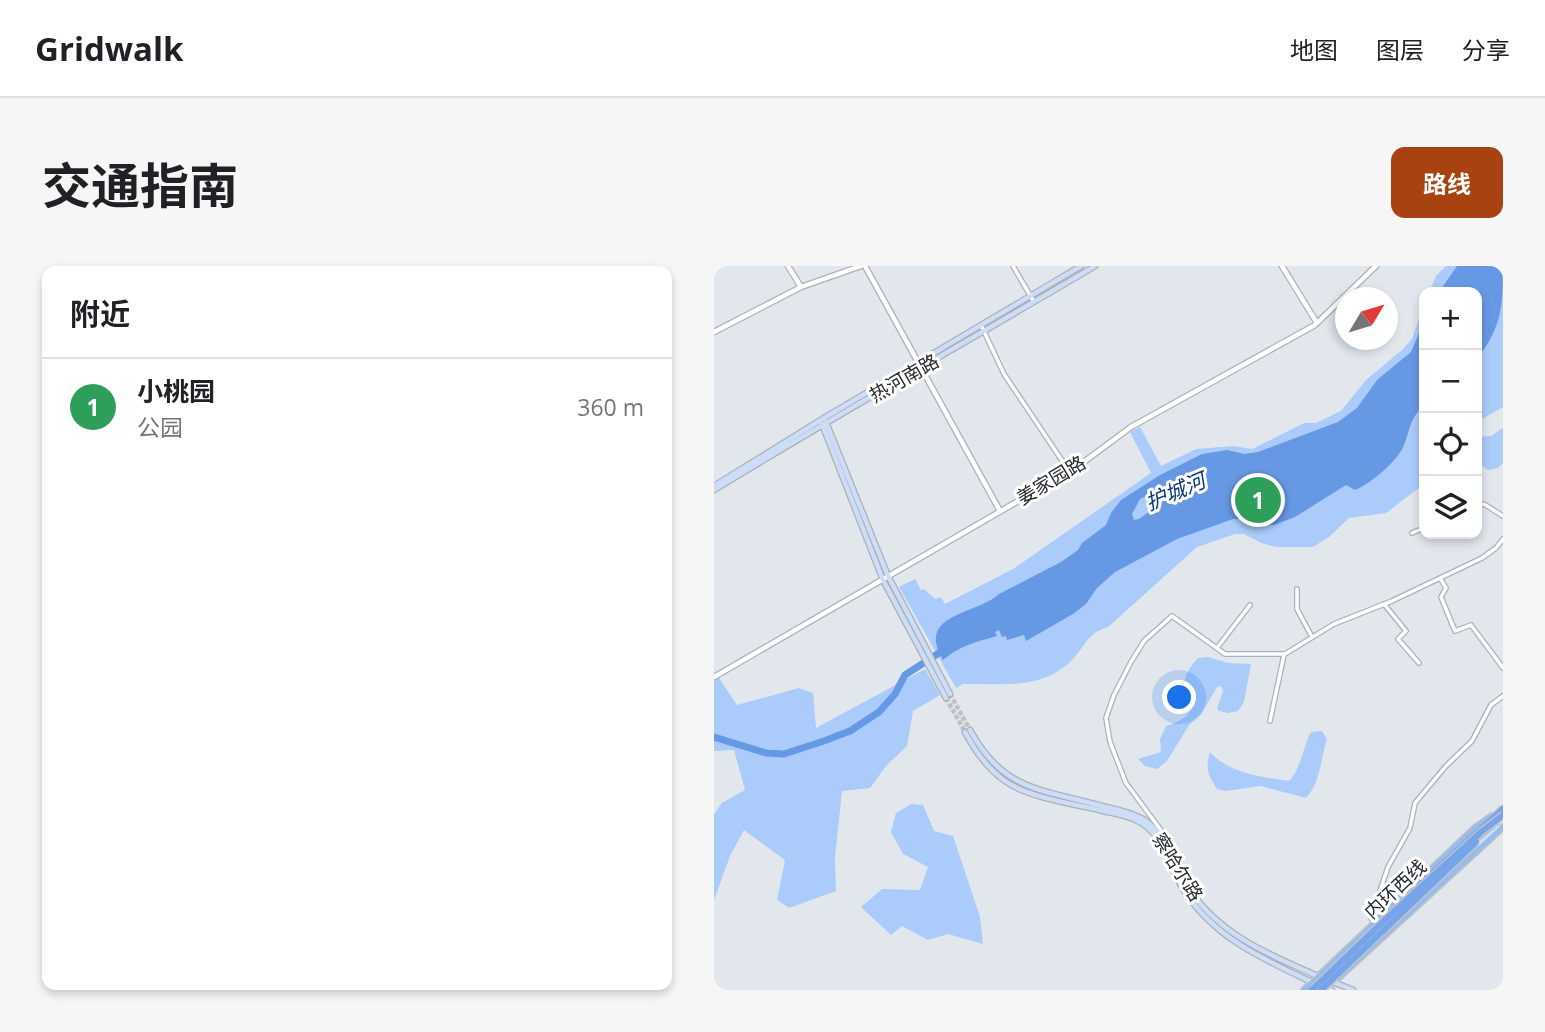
<!DOCTYPE html>
<html lang="zh">
<meta charset="utf-8">
<style>
:root{--surface:#fff;--page:#f6f6f6;--text:#202124;--muted:#757577;--line:#e0e0e0;--accent:#a84311}
body{margin:0;font-family:"Open Sans","Noto Sans SC",sans-serif;background:var(--page);color:var(--text)}
.controls{position:absolute;right:21px;top:21px;display:grid;overflow:hidden;border-radius:14px;box-shadow:0 4px 10px #0003}
.controls button{width:63px;height:63px;display:grid;place-items:center;padding:0;border:0;border-bottom:2px solid var(--line);background:var(--surface);color:var(--text);font:35px sans-serif}
.compass{position:absolute;left:621px;top:21px;width:63px;height:63px;border-radius:50%;background:var(--surface);box-shadow:0 4px 10px #0003;rotate:52deg}
.you{position:absolute;left:466px;top:432px;width:24px;height:24px;margin:-18px;border:5px solid #fff;border-radius:50%;background:#1a73e8;box-shadow:0 0 0 10px #1a73e833}
.badge{display:grid;place-items:center;width:46px;height:46px;border-radius:50%;background:var(--accent);color:#fff;font-size:23px;font-weight:700}
.pin{position:absolute;translate:-50% -50%;border:4px solid #fff;box-shadow:0 2px 7px #0006}
.list{margin:0;padding:0;list-style:none}
h2{display:flex;justify-content:space-between;align-items:center;height:91px;margin:0;padding:0 28px;font-size:30px}
h2 small{font-size:23px;font-weight:400;color:var(--muted)}
.list li{display:grid;grid-template-columns:46px 1fr auto;gap:21px;align-items:center;box-sizing:border-box;height:98px;padding:0 28px;border-top:2px solid var(--line)}
.list b{display:block;font-size:26px;white-space:nowrap}
.list p{margin:0;font-size:23px;white-space:nowrap;color:var(--muted)}
.list em{font-size:23px;font-style:normal;color:var(--muted)}
.icon{flex:none;width:38px;height:38px;fill:none;stroke:currentColor;stroke-width:2;stroke-linecap:round;stroke-linejoin:round}
.map{position:relative;flex:none;width:789px;height:724px;overflow:hidden;border-radius:14px}
header{display:flex;align-items:center;gap:42px;box-sizing:border-box;height:98px;padding:0 35px;background:var(--surface);border-bottom:2px solid var(--line)}
header strong{font-size:33px}
nav{display:flex;gap:38px;margin-inline-start:auto;font-size:24px}
.intro{display:flex;align-items:center;justify-content:space-between;box-sizing:border-box;height:168px;padding:0 42px}
h1{margin:0;font-size:49px}
.button{padding:18px 32px;border-radius:14px;background:var(--accent);color:#fff;font-size:24px;font-weight:700}
main{display:flex;gap:42px;padding:0 42px}
aside{flex:1;background:var(--surface);border-radius:14px;box-shadow:0 4px 10px #0003}
.map>svg:first-child{display:block}
</style>
<header>
<strong>Gridwalk</strong>
<nav><a>地图</a><a>图层</a><a>分享</a></nav>
</header>
<div class="intro"><h1>交通指南</h1><a class="button">路线</a></div>
<main>
<aside>
<h2>附近<small></small></h2>
<ul class="list">
<li><span class="badge" style="background:#2e9e5b">1</span><div><b>小桃园</b><p>公园</p></div><em>360 m</em></li>
</ul>
</aside>
<div class="map">
<svg width="789" height="724" viewBox="0 0 789 724">
<rect width="100%" height="100%" fill="#e2e7ee"/>
<!-- green -->
<path fill="#abcbfa" d="M 732,0 L 789,0 L 789,141 L 763,156 L 763,26 L 715,26 L 722,10 Z
M 710,38 L 710,218 L 672,247 L 635,252 L 615,271 L 599,281 L 562,281 L 547,277 L 530,268 L 521,268 L 483,281 L 394,361 C 372,368 373,378 359,393 C 328,425 288,417 249,418 L 242,422 L 185,321 L 201,313 L 207,324 L 210,323 L 221,333 L 227,331 L 231,338 L 299,303 L 437,207 L 416,166 L 426,161 L 447,200 L 482,183 L 519,180 L 538,183 L 590,157 L 602,157 L 627,145 L 652,114 L 688,84 L 698,73 Z
M 789,162 L 789,197 L 784,202 L 774,204 L 763,196 L 763,171 L 777,170 Z
M 494,391 L 514,397 L 537,398 L 530,436 L 524,445 L 514,447 L 505,445 L 503,442 L 509,425 L 507,420 L 503,421 L 487,449 L 475,459 L 453,495 L 443,503 L 431,500 L 424,493 L 447,486 L 446,473 L 452,460 C 469,455 480,447 482,429 L 470,424 C 468,412 476,401 484,392 Z
M 211,403 L 226,429 L 199,445 L 193,480 L 172,500 L 156,522 L 128,525 L 121,591 L 122,625 L 75,642 L 63,634 L 71,594 L 30,564 L 16,590 L 0,634 L 0,548 L 8,537 L 31,524 L 20,484 L 0,485 L 0,411 L 3,409 L 23,439 L 85,422 L 99,427 L 102,462 Z
M 608,465 L 613,473 C 606,494 607,516 592,532 L 546,520 L 512,525 L 503,523 C 494,509 491,503 496,486 C 514,507 548,511 575,515 C 586,505 589,481 597,466 Z
M 197,538 L 209,539 L 220,565 L 239,570 L 266,651 L 269,678 L 234,668 L 214,674 L 188,660 L 177,669 L 147,641 L 168,623 L 206,624 L 214,601 L 189,588 L 177,566 L 182,547 Z"/>
<!-- water -->
<path fill="#6698e4" fill-rule="evenodd" d="M 743,0 L 789,0 C 789,39 788,61 763,93 L 763,26 L 725,26 Z
M 710,55 L 710,140 C 696,151 696,164 690,179 C 685,194 655,219 641,224 L 632,219 L 581,251 L 560,259 L 547,259 L 533,253 L 519,253 L 463,273 L 401,306 L 383,322 L 372,338 L 359,348 L 312,375 L 310,369 L 293,374 L 292,370 L 288,371 L 285,364 L 281,366 L 283,370 C 262,376 245,380 229,394 C 201,347 263,349 285,328 L 347,296 L 364,284 L 368,277 L 392,259 L 397,247 L 407,234 L 446,209 L 488,188 L 513,184 L 530,188 L 544,186 L 624,156 L 643,142 L 663,114 L 697,86 ZM 448,223 L 454,223 L 457,230 L 425,253 L 420,254 L 418,248 L 426,233 Z"/>
<g fill="none" stroke-linecap="round" stroke-linejoin="round">
<!-- river -->
<path stroke="#6698e4" stroke-width="7" d="M 0,471 L 52,487 L 70,488 L 110,475 L 136,465 L 165,446 L 181,428 L 191,409 L 225,387 L 229,382"/>
<!-- secondary-tunnel -->
<path stroke="#bcc1c7" stroke-width="4.5" stroke-dasharray="4.5 2" stroke-linecap="butt" d="M 236,428 L 256,464
M 232,432 L 251,466"/>
<!-- minor casing -->
<g stroke="#acb1b8" stroke-width="6">
<path id="minor" d="M 299,0 L 320,36
M 267,59 L 290,108 L 355,205
M 763,240 L 770,238 L 789,250
M 698,267 L 710,262
M 726,312 L 732,322 L 727,331 L 741,365 L 757,359 L 789,402
M 583,323 L 583,343 L 598,371
M 670,338 L 692,365 L 684,373 L 705,397
M 503,382 L 536,339
M 556,455 L 570,389
M 462,601 L 465,599 L 452,571 L 412,517 L 396,476 L 392,452 L 400,429 L 417,396 L 430,375 L 458,350 L 511,388 L 571,388 L 620,358 L 678,335 L 768,292 L 782,282 L 789,273
M 660,657 L 657,652 L 674,601 L 696,562 L 701,537 L 732,500 L 758,475 L 777,439 L 789,430"/>
</g>
<!-- tertiary casing -->
<g stroke="#acb1b8" stroke-width="7">
<path id="tertiary" d="M 74,0 L 87,21
M 151,0 L 286,245
M 568,0 L 603,57
M 0,66 L 87,21 L 147,0
M 0,411 L 363,201 L 417,161 L 601,59 L 662,0"/>
</g>
<!-- secondary casing -->
<g stroke="#acb1b8" stroke-width="7">
<path id="secondary" d="M 112,156 L 174,310 L 236,428
M 108,158 L 169,314 L 232,432
M 0,220 L 110,152 L 367,0
M 0,224 C 126,147 254,75 381,0
M 256,464 C 289,525 327,523 388,540 C 401,543 417,546 429,553 C 453,568 459,601 475,623 C 507,670 556,689 606,711
M 251,466 C 261,485 274,503 291,515 C 315,532 361,538 389,545 C 402,548 418,550 429,558 C 451,572 456,605 471,626 C 502,673 551,694 600,717
M 761,581 L 784,562
M 614,714 L 639,724
M 608,720 L 618,724"/>
</g>
<!-- primary casing -->
<g stroke="#c2c3c3" stroke-width="8">
<path id="primary" d="M 624,712 L 789,561
M 590,724 L 762,561 L 778,550"/>
</g>
<!-- trunk casing -->
<g stroke="#c2c3c3" stroke-width="9">
<path id="trunk" d="M 702,622 L 789,543"/>
</g>
<!-- minor -->
<use href="#minor" stroke="#fff" stroke-width="3.5"/>
<!-- tertiary -->
<use href="#tertiary" stroke="#fff" stroke-width="4.5"/>
<!-- secondary -->
<use href="#secondary" stroke="#ccddf7" stroke-width="4.5"/>
<!-- primary -->
<use href="#primary" stroke="#98bbef" stroke-width="5"/>
<!-- trunk -->
<use href="#trunk" stroke="#76a4ea" stroke-width="6"/>
<!-- trunk-bridge casing -->
<g stroke="#c2c3c3" stroke-width="9" stroke-linecap="butt">
<path id="trunk-bridge" d="M 598,724 L 673,652 L 767,566 L 789,549
M 607,724 L 762,576"/>
</g>
<!-- trunk-bridge -->
<use href="#trunk-bridge" stroke="#76a4ea" stroke-width="6"/>
</g>
<g text-anchor="middle" dominant-baseline="central" stroke-width="6" stroke-linejoin="round" paint-order="stroke">
<!-- street labels -->
<g font-size="19" fill="#26282a" stroke="#fff">
<text transform="translate(190 112) rotate(-30)">热河南路</text>
<text transform="translate(337 214) rotate(-31)">姜家园路</text>
<text transform="translate(464 601) rotate(58)">察哈尔路</text>
<text transform="translate(681 623) rotate(-43)">内环西线</text>
</g>
<!-- water labels -->
<g font-size="21" font-style="italic" fill="#08387b" stroke="#fff">
<text transform="translate(461 225) rotate(-23)">护城河</text>
</g>
</g>
</svg>
<div class="controls">
<button>+</button>
<button>−</button>
<button><svg class="icon" aria-label="locate" viewBox="0 0 24 24"><circle cx="12" cy="12" r="6"/><path d="M12 2v4M12 18v4M2 12h4M18 12h4"/></svg></button>
<button><svg class="icon" aria-label="layers" viewBox="0 0 24 24"><path d="M12 4l9 5-9 5-9-5zM3 14l9 5 9-5"/></svg></button>
</div>
<svg class="compass" viewBox="-18 -18 36 36"><path d="M0-13l5 13h-10z" fill="#e53935"/><path d="M0 13l5-13h-10z" fill="#757577"/></svg>
<div class="you"></div>
<div class="pin badge" style="left:544px;top:234px;background:#2e9e5b">1</div>
</div>
</main>
